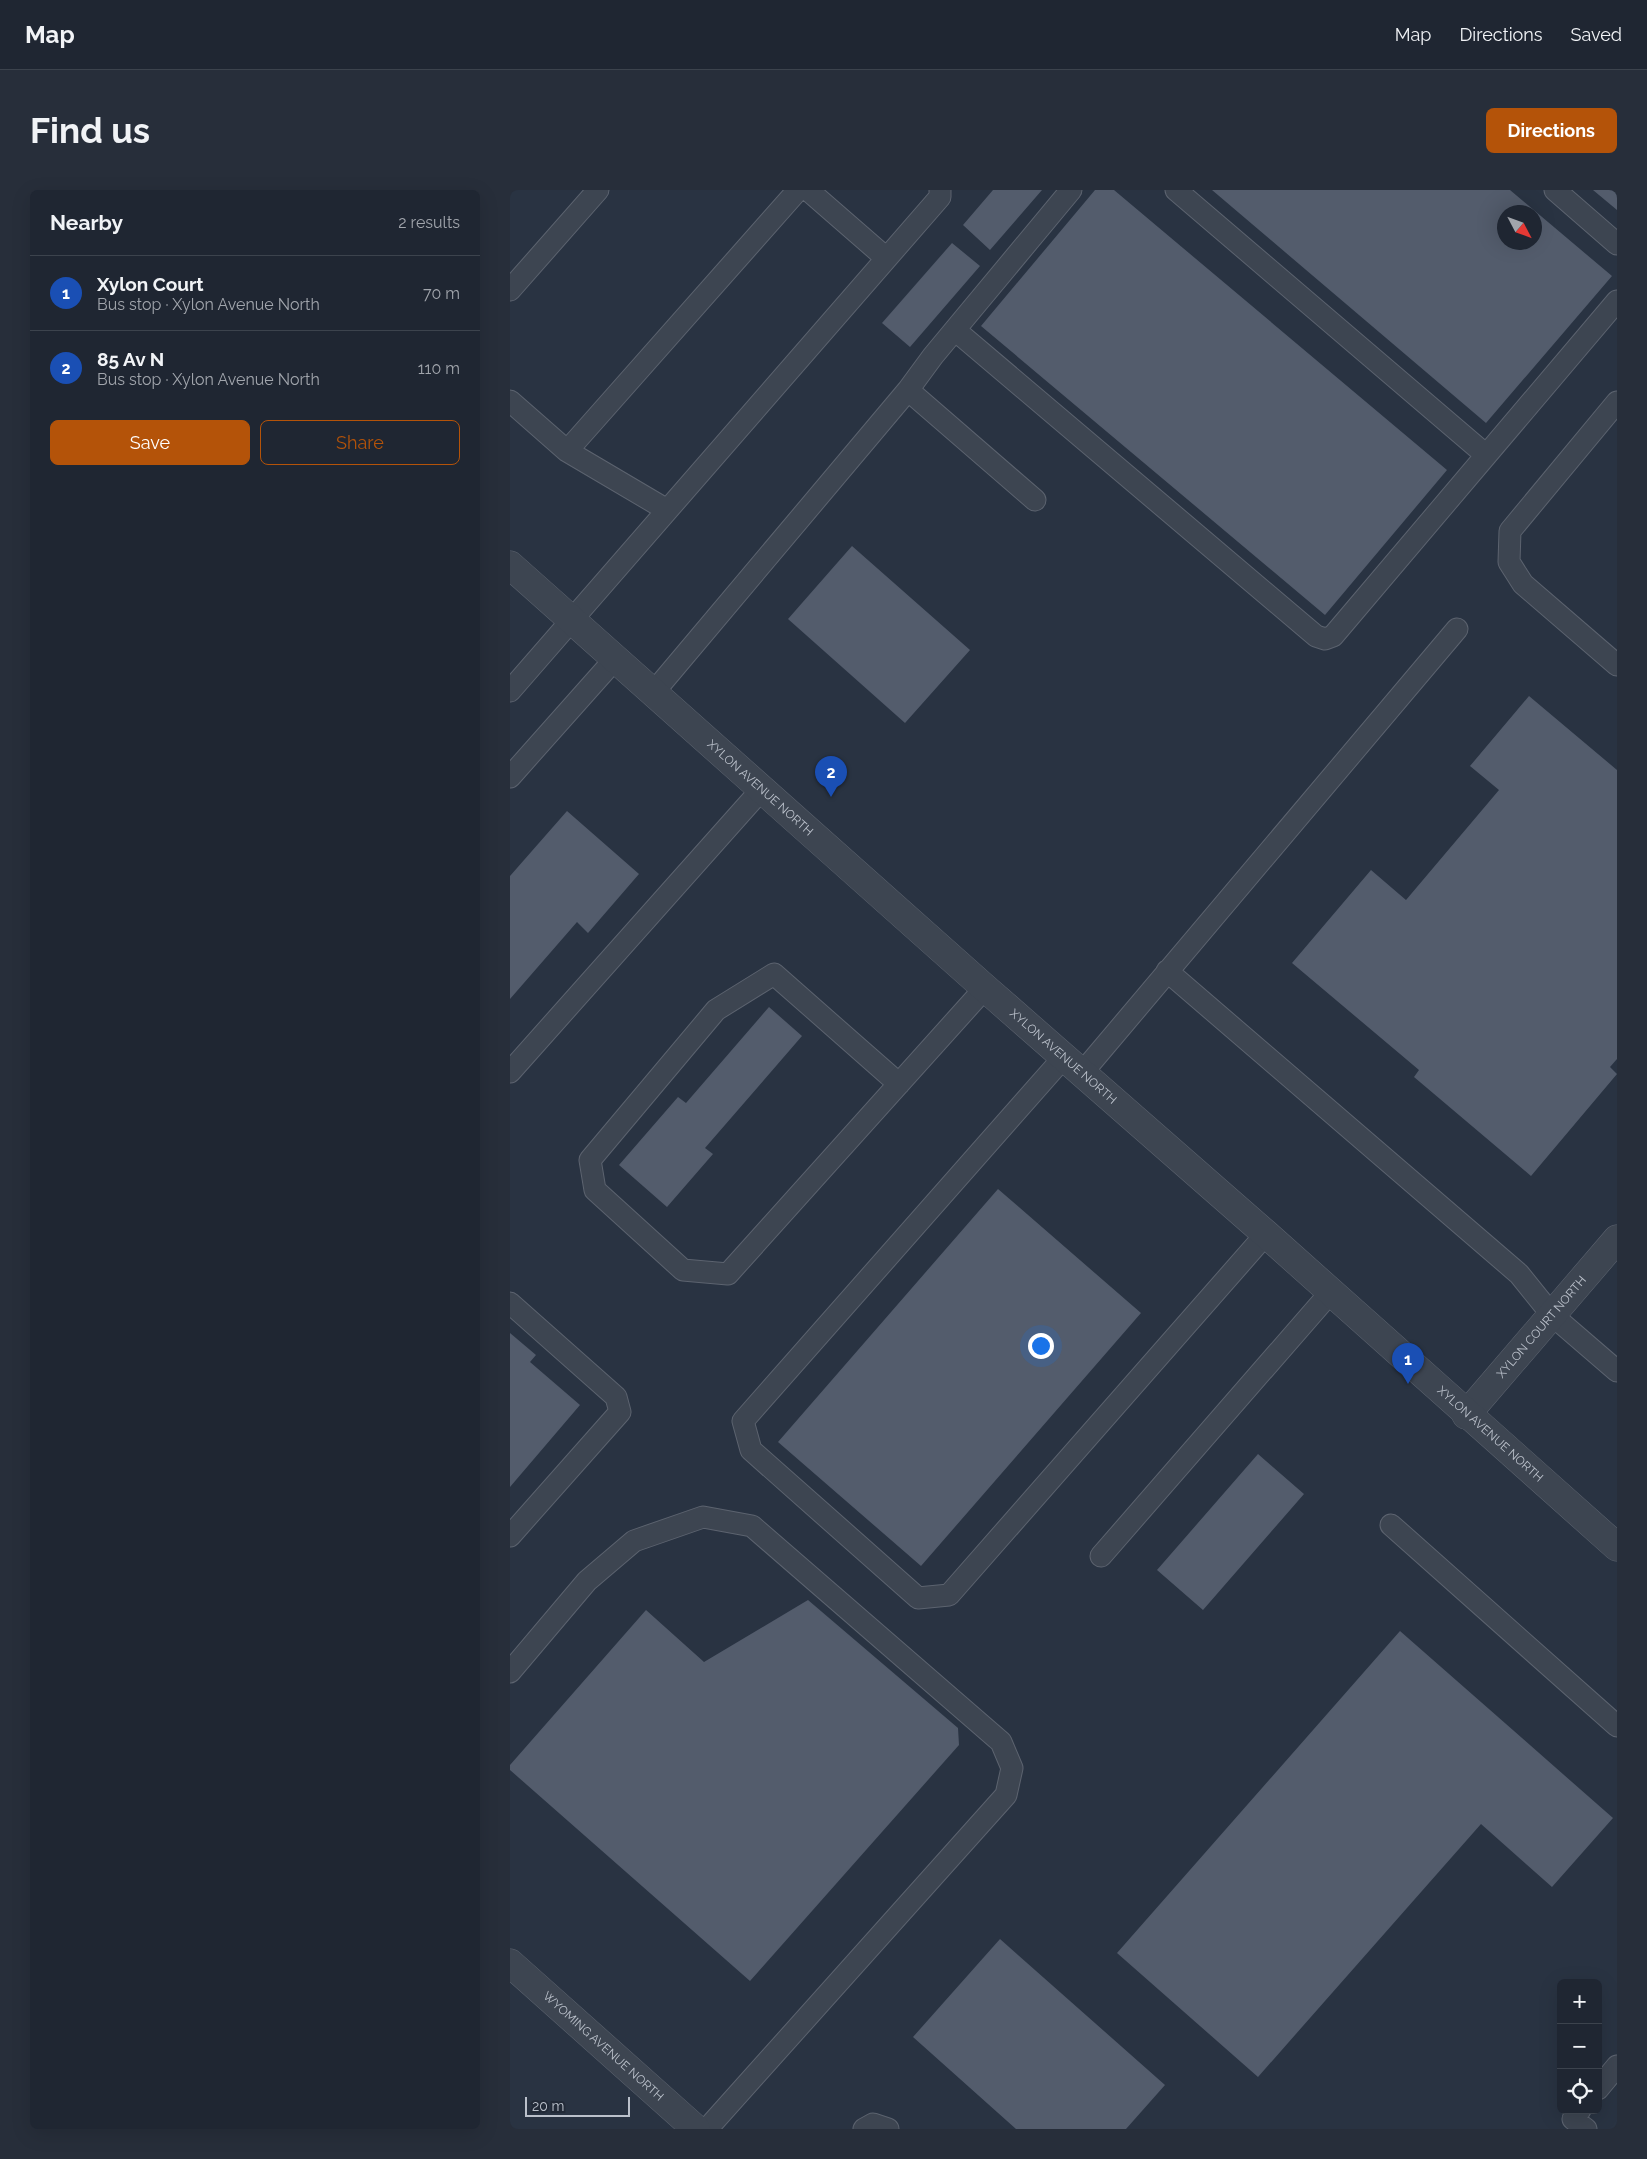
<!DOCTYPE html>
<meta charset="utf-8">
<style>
:root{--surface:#1f2632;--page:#272e3a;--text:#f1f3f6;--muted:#a1a5ac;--line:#3c434d;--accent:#b45309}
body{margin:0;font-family:Raleway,sans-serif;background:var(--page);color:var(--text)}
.controls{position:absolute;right:15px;bottom:15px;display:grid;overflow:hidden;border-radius:8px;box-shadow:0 5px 20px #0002}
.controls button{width:45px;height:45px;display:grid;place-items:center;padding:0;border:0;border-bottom:1px solid var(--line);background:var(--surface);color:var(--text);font:25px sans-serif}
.compass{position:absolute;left:987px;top:15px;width:45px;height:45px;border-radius:50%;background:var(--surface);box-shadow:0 5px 20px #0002;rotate:131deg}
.scale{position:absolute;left:15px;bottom:12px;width:105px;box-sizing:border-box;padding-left:5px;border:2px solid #bbc1cb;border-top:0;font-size:14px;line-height:18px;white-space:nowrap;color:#bbc1cb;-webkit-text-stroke:4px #222a37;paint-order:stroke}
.you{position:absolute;left:530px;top:1155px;width:18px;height:18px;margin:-12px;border:4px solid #fff;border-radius:50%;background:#1a73e8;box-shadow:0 0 0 8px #1a73e833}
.badge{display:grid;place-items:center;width:32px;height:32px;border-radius:50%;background:var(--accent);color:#fff;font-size:16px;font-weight:700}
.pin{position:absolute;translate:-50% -41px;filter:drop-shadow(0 1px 2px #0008)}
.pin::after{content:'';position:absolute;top:26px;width:18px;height:15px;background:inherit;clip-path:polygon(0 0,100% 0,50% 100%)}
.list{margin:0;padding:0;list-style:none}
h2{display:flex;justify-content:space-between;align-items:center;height:65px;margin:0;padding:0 20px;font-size:21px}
h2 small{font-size:16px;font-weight:400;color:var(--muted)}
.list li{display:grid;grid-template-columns:32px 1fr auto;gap:15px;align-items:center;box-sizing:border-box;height:75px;padding:0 20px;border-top:1px solid var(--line)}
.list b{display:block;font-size:19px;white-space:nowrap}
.list p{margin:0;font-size:16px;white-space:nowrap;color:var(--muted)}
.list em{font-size:16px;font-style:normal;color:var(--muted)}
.actions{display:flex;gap:10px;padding:15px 20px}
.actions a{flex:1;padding:11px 0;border:1px solid var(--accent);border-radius:8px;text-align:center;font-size:18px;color:var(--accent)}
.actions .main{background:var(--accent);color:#fff}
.icon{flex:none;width:28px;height:28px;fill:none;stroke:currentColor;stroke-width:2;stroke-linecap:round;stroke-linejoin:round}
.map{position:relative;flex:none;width:1107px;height:1939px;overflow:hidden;border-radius:8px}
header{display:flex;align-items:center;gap:30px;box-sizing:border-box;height:70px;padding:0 25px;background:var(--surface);border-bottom:1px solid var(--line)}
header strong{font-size:24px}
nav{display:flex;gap:28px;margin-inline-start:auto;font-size:18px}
.intro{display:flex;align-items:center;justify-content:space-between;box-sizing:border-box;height:120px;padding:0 30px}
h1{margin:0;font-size:35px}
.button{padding:12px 22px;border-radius:8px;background:var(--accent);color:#fff;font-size:18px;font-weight:700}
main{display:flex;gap:30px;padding:0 30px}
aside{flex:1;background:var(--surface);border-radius:8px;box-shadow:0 5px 20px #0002}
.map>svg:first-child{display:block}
</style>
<header>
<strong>Map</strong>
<nav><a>Map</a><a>Directions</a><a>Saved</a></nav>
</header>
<div class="intro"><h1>Find us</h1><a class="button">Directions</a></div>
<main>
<aside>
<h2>Nearby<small>2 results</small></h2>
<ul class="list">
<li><span class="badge" style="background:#1a4fb4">1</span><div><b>Xylon Court</b><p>Bus stop · Xylon Avenue North</p></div><em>70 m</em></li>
<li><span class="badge" style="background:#1a4fb4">2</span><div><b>85 Av N</b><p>Bus stop · Xylon Avenue North</p></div><em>110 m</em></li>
</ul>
<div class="actions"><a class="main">Save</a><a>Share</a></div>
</aside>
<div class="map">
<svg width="1107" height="1939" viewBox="0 0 1107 1939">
<rect width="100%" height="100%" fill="#293342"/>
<!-- building -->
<path fill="#535c6c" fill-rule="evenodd" d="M 483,0 L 532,0 L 480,60 L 453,35 Z
M 585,0 L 604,0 L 937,280 L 815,425 L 471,136 Z
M 702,0 L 1000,0 L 1102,86 L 976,233 ZM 994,22 L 1024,22 L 1024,52 L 994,52 Z
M 1083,0 L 1107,0 L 1107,20 Z
M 442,53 L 470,76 L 400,157 L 372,133 Z
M 342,356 L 460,460 L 395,533 L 278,429 Z
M 1019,506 L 1107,580 L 1107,869 L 1100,877 L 1107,884 L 1021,986 L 904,887 L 909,880 L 782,773 L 861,680 L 896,710 L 989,600 L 960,576 Z
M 57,621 L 129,684 L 78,743 L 67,732 L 0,809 L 0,686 Z
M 259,817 L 292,846 L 195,958 L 203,964 L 157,1017 L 109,975 L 168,907 L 176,913 Z
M 488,999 L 631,1123 L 411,1376 L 268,1252 Z
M 0,1143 L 26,1165 L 20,1172 L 70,1215 L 0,1297 Z
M 748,1264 L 794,1304 L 693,1420 L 647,1380 Z
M 298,1410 L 448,1538 L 449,1555 L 240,1791 L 0,1580 L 0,1575 L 136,1420 L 194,1472 Z
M 890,1441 L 1103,1628 L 1042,1697 L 971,1634 L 748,1887 L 607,1763 Z
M 490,1749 L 655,1895 L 616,1939 L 506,1939 L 403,1847 Z"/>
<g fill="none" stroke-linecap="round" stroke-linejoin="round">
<!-- service casing -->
<g stroke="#5c636f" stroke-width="23">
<path id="service" d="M 298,0 L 376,68
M 666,0 L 976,265
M 1045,0 L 1107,54
M 0,100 L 88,0
M 445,140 L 806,446 L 815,449 L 823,446 L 1107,111
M 398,200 L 423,166 L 561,0
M 0,211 L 57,261 L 157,320
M 1107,212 L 1000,341 L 999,372 L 1013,394 L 1107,475
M 57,261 L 288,0
M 0,501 L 430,7 L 430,0
M 143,503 L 398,200 L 525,310
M 0,587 L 105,469
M 657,781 L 1009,1084 L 1042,1125 L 1107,1181
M 554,867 L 233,1231 L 241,1260 L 408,1408 L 439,1405 L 756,1044
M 0,882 L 252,599
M 572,883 L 947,439
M 389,894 L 264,784 L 206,820 L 80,970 L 85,1000 L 173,1080 L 218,1084 L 475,798
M 0,1113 L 106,1207 L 110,1222 L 0,1346
M 881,1335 L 1107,1536
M 591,1366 L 820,1103
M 0,1482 L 77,1391 L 124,1351 L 193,1327 L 242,1336 L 491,1552 L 502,1578 L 496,1605 L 197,1939
M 1088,1899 L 1107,1876
M 1070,1920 L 1063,1929 L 1076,1939
M 354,1939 L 363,1934 L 378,1939"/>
</g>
<!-- minor casing -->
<g stroke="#5c636f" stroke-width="29">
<g id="minor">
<path id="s1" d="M 956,1225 L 1107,1049"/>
</g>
</g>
<!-- tertiary casing -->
<g stroke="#5c636f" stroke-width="29">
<g id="tertiary">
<path id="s2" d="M 0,375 L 475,798 L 756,1044 L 1107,1357"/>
<path id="s3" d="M 0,1773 L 186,1939"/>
</g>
</g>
<!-- service -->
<use href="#service" stroke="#3d4551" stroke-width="21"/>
<!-- minor -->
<use href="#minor" stroke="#3d4551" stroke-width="28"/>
<!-- tertiary -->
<use href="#tertiary" stroke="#3d4551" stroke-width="28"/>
</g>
<g text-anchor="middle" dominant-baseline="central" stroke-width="5" stroke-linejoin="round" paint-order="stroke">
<!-- street labels -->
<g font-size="12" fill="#bbc1cb" stroke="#222a37">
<text stroke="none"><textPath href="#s2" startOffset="335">XYLON AVENUE NORTH</textPath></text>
<text stroke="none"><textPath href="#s2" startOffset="740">XYLON AVENUE NORTH</textPath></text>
<text stroke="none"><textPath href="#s1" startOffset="116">XYLON COURT NORTH</textPath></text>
<text stroke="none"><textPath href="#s2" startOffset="1310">XYLON AVENUE NORTH</textPath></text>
<text stroke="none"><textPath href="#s3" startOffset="125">WYOMING AVENUE NORTH</textPath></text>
</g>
</g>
</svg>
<div class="controls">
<button>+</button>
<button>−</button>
<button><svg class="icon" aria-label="locate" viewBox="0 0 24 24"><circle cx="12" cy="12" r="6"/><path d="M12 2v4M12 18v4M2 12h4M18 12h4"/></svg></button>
</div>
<svg class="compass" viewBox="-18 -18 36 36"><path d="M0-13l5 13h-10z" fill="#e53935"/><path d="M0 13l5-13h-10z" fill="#a1a5ac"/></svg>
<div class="scale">20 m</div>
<div class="you"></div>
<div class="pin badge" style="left:898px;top:1194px;background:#1a4fb4">1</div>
<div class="pin badge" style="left:321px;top:607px;background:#1a4fb4">2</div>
</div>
</main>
